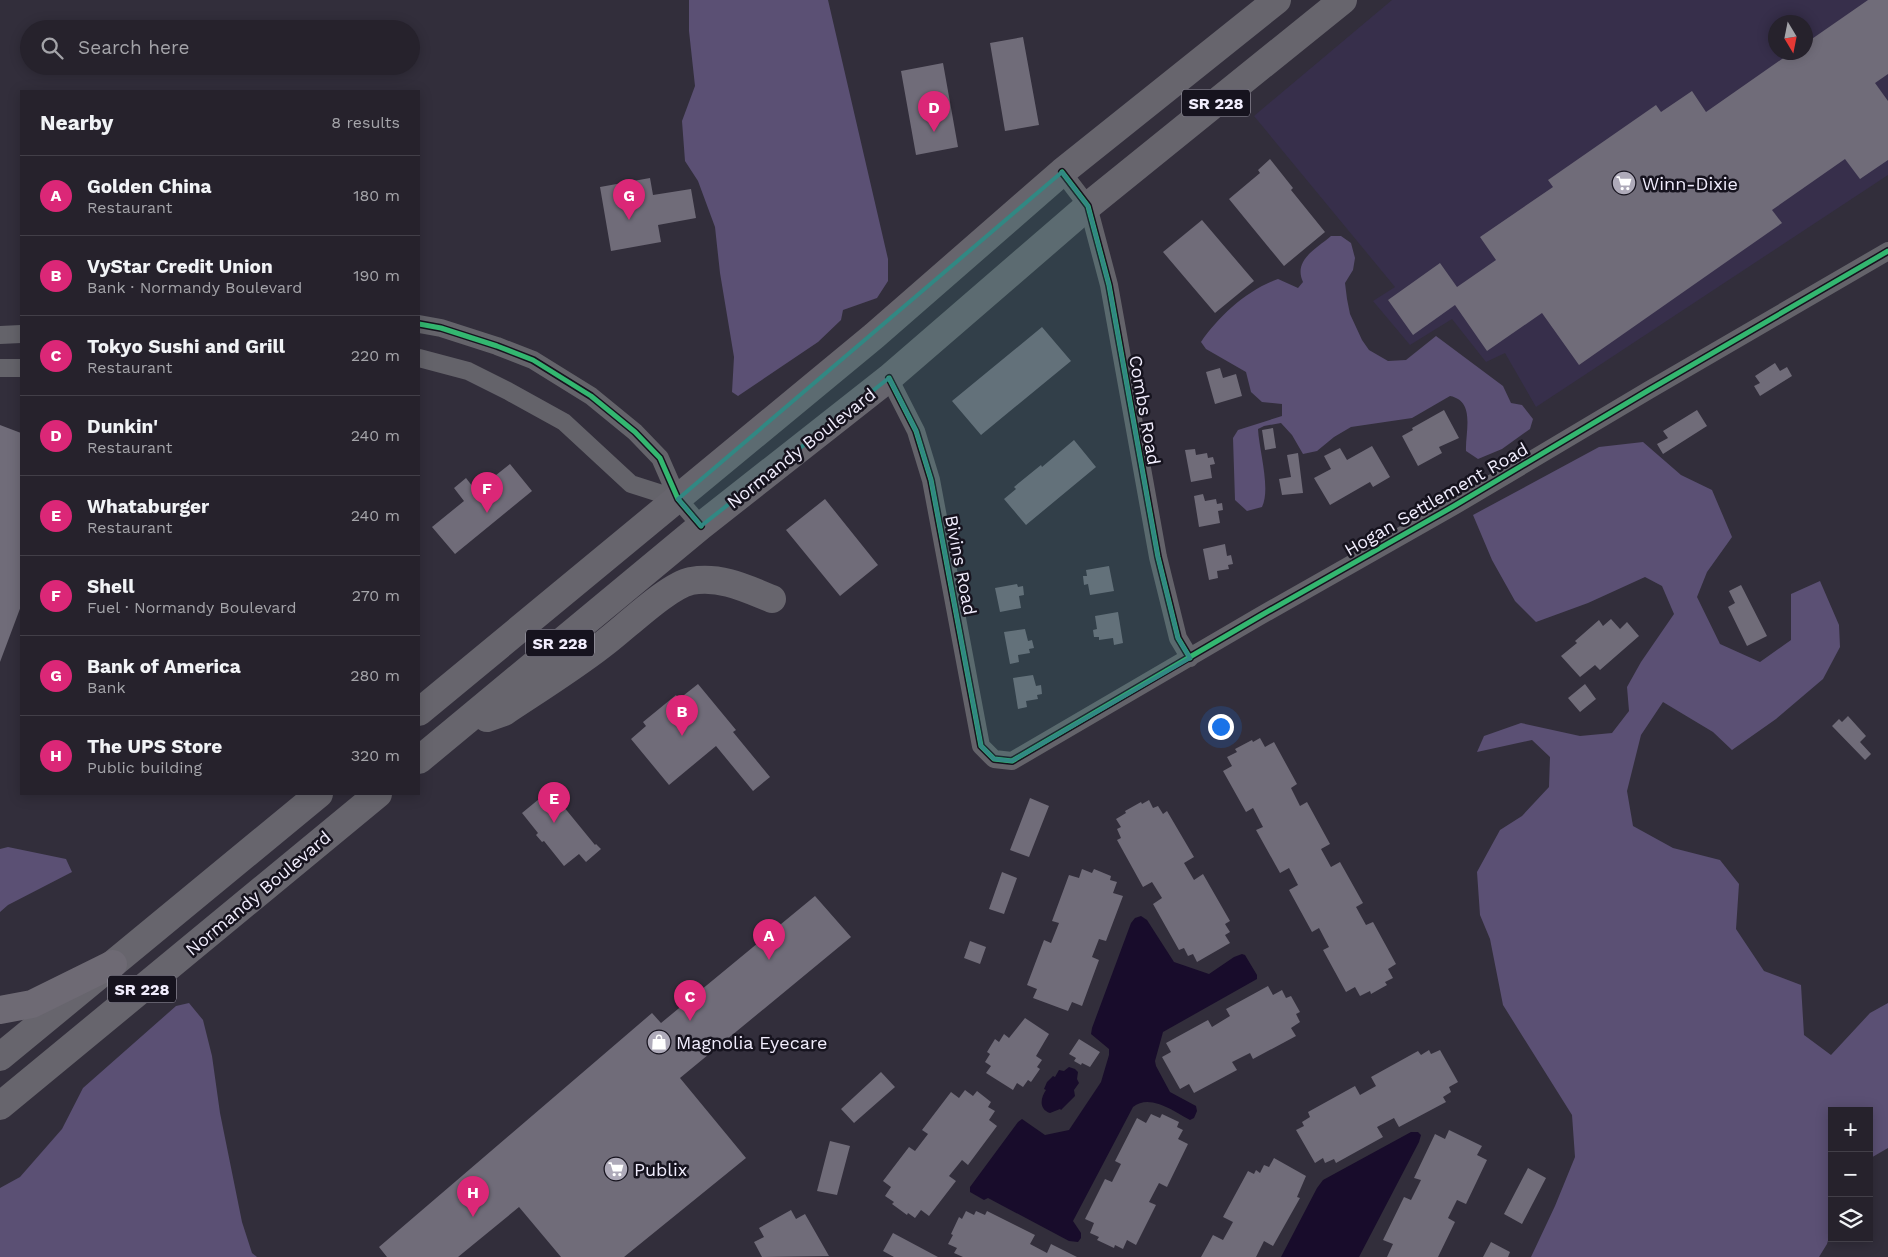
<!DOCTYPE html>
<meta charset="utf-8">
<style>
:root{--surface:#26222c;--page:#2e2a34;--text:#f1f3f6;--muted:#a4a4a9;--line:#423f48;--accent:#db2777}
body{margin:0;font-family:"Work Sans",sans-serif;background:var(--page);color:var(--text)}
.controls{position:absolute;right:15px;bottom:15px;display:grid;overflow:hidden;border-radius:0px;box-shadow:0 2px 12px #0003}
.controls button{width:45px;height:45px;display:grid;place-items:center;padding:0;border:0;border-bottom:1px solid var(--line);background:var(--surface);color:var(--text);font:25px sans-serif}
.compass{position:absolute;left:1768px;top:15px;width:45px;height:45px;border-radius:50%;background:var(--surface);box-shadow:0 2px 12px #0003;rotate:170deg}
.you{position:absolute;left:1220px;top:726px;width:18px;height:18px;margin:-12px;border:4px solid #fff;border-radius:50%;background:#1a73e8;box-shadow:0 0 0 8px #1a73e833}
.badge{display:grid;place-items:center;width:32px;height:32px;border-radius:50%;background:var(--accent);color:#fff;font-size:16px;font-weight:700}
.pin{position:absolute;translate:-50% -41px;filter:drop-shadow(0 1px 2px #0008)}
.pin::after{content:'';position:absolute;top:26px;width:18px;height:15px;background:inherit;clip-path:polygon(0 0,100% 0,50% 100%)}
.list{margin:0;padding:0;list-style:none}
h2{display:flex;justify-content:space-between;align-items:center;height:65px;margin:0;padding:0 20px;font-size:21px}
h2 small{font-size:16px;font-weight:400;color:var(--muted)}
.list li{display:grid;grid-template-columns:32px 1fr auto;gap:15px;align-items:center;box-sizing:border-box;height:80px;padding:0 20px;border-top:1px solid var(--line)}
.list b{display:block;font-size:19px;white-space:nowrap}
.list p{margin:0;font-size:16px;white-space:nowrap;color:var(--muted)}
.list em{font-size:16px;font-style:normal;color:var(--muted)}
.icon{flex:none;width:28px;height:28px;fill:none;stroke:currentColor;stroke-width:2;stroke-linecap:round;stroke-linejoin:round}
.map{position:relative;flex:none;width:1888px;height:1257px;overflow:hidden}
.search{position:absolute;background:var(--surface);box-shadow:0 2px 12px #0003;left:20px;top:20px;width:400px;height:55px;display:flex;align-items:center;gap:12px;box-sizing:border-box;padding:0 18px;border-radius:28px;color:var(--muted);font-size:19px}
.panel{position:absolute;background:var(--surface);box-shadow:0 2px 12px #0003;left:20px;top:90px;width:400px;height:705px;border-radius:0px}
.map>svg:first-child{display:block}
</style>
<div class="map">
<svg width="1888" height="1257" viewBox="0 0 1888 1257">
<rect width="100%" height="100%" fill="#322e3b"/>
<!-- built -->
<path fill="#372f4b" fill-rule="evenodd" d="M 1392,0 L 1888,0 L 1888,175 L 1536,407 L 1505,353 L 1486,362 L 1452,319 L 1410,345 L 1373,301 L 1395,287 L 1254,116 ZM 1776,22 L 1806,22 L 1806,52 L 1776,52 Z"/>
<!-- forest -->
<path fill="#5b5074" d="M 689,0 L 828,0 L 888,259 L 888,281 L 877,298 L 843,310 L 841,320 L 818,342 L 738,396 L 732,392 L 734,357 L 720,273 L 715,227 L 698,181 L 685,161 L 682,121 L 695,86 L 689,31 Z
M 1331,236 L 1341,236 L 1351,243 L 1355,258 L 1353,270 L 1345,283 L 1347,299 L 1350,314 L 1362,340 L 1369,350 L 1388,361 L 1406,360 L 1436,336 L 1503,386 L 1511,403 L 1522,405 L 1533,419 L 1530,429 L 1502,449 L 1478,459 L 1466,451 C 1465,433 1476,401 1450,396 L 1412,418 L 1351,427 L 1334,437 L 1317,451 L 1303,454 L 1292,435 L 1281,423 L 1264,426 L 1258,429 C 1259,450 1271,489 1262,507 L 1247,511 L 1235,500 L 1233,438 L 1238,430 L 1282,416 L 1282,404 L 1262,402 L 1251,392 L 1246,372 L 1206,349 L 1201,342 C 1219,316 1247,290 1278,279 L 1298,288 L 1303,282 C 1293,260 1316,249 1331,236 Z
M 1643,442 L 1681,475 L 1712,490 L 1732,537 L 1707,572 L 1697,597 L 1720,644 L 1760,662 L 1791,640 L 1791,594 L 1820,581 L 1839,625 L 1840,647 L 1823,679 L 1776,719 L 1732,750 L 1713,732 L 1663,702 L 1641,735 L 1627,791 L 1633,826 L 1673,848 L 1720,860 L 1739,884 L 1736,929 L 1764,971 L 1801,985 L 1804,1035 L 1831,1055 L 1870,1013 L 1888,1003 L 1888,1148 L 1869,1159 L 1869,1111 L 1832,1111 L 1832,1227 L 1827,1244 L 1819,1257 L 1531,1257 L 1555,1206 L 1575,1157 L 1572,1115 L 1503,1005 L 1490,939 L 1480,915 L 1477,872 L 1500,830 L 1522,816 L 1549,787 L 1550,757 L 1532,740 L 1477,752 L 1484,736 L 1521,723 L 1580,736 L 1612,733 L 1629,711 L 1627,687 L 1641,662 L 1674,614 L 1662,586 L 1645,577 L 1588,603 L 1536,622 L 1515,601 L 1492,560 L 1473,515 L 1599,447 Z
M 8,847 L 66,859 L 72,872 L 8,905 L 0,912 L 0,849 Z
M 189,1003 L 203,1020 L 212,1056 L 220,1113 L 242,1222 L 252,1253 L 257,1257 L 0,1257 L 0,1188 L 20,1177 L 62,1129 L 83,1088 L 176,1006 Z"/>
<!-- water -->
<path fill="#180c2b" d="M 1141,916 L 1147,920 L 1174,962 L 1209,974 L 1234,957 L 1242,954 L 1245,955 L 1257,975 L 1257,979 L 1163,1032 L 1155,1061 L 1156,1066 L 1170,1092 L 1196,1106 L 1197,1111 L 1194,1118 L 1190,1120 C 1175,1112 1150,1093 1133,1107 L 1073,1221 L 1081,1233 L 1081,1238 L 1078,1242 L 1069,1241 L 988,1198 L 984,1200 L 970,1192 L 970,1187 L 1018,1122 L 1022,1119 L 1045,1135 L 1069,1130 L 1101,1082 L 1109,1055 L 1109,1049 L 1091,1034 L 1092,1028 L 1131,923 L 1135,918 Z
M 1069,1067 L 1075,1069 L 1078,1072 L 1077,1079 L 1079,1083 L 1074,1090 L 1075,1096 L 1061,1110 L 1060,1109 L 1050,1113 C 1038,1109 1041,1097 1046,1090 L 1044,1089 L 1047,1082 L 1053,1076 L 1055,1077 L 1059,1070 L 1064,1071 Z
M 1411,1132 L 1418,1132 L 1421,1135 L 1419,1142 L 1359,1257 L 1281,1257 L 1317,1188 L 1323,1180 Z"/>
<!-- building -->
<path fill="#706c79" d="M 1868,0 L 1888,0 L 1888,74 L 1875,83 L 1888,101 L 1888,160 L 1860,179 L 1845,159 L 1772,210 L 1782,223 L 1579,365 L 1542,313 L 1487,351 L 1455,305 L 1413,335 L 1388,300 L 1440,263 L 1457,287 L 1496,260 L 1480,237 L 1553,187 L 1548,180 L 1656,105 L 1661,112 L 1692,91 L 1706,112 L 1792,52 L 1806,52 L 1806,43 Z
M 1023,37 L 1039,125 L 1005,131 L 990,43 Z
M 943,63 L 958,147 L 916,155 L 901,71 Z
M 1270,159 L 1293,188 L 1291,190 L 1325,232 L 1284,266 L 1229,199 L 1260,173 L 1258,170 Z
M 650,178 L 653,195 L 691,189 L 696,218 L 658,225 L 661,242 L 611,251 L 600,187 Z
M 1202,220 L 1254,281 L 1215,313 L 1163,252 Z
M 1042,327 L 1071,361 L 981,435 L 952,401 Z
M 1775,363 L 1780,371 L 1787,367 L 1792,376 L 1760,396 L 1754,386 L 1760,383 L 1755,376 Z
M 1220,368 L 1223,378 L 1236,374 L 1242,396 L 1215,404 L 1206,372 Z
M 1444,410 L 1459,438 L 1439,447 L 1442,453 L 1418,466 L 1402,436 L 1413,430 L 1412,428 Z
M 1697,410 L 1707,426 L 1663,454 L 1657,444 L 1668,438 L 1663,431 Z
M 0,425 L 21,433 L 21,606 L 0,662 Z
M 1273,428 L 1276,448 L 1265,450 L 1262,430 Z
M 1074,440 L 1096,467 L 1026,525 L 1004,499 L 1016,489 L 1014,487 L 1041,465 L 1042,467 Z
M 1372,446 L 1390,477 L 1373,487 L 1370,482 L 1330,505 L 1314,478 L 1331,469 L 1324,456 L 1340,448 L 1347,460 Z
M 1195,449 L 1196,455 L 1207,453 L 1208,458 L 1213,457 L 1215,464 L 1210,465 L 1212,478 L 1191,482 L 1185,450 Z
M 1298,453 L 1303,493 L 1282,495 L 1279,479 L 1291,477 L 1287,455 Z
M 510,464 L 532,491 L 455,554 L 432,527 L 464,501 L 454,488 L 466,478 L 476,491 Z
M 1203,494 L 1205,501 L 1216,499 L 1217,504 L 1222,503 L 1223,510 L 1218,511 L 1220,523 L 1199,527 L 1194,496 Z
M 825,499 L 878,565 L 840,596 L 786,530 Z
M 1225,544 L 1227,556 L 1231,555 L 1233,564 L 1228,565 L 1229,569 L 1217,571 L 1218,578 L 1209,580 L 1203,549 Z
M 1109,566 L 1114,591 L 1090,595 L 1088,584 L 1084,585 L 1083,576 L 1087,576 L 1086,570 Z
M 1017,584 L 1018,587 L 1023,586 L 1024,595 L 1019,596 L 1021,608 L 1000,612 L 995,588 Z
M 1741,585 L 1767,636 L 1747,646 L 1728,607 L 1735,603 L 1729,591 Z
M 1118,612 L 1123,643 L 1114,645 L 1113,638 L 1099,640 L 1099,637 L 1094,637 L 1093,630 L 1097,629 L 1095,616 Z
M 1611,619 L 1620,629 L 1627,622 L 1639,636 L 1600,670 L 1595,665 L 1580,677 L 1561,656 L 1577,643 L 1575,641 L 1599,620 L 1603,626 Z
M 1025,629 L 1028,641 L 1032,640 L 1034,648 L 1029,649 L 1030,653 L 1018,655 L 1019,662 L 1010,664 L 1004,632 Z
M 1033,675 L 1036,686 L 1041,685 L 1042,694 L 1037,695 L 1038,699 L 1026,701 L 1027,707 L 1018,709 L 1013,678 Z
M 698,684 L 736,730 L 733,732 L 770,777 L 753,791 L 716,746 L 669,785 L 631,739 L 646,726 L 643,722 L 676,695 L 679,699 Z
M 1585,684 L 1596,699 L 1580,712 L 1568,698 Z
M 1848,716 L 1866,736 L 1860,742 L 1871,754 L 1865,760 L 1832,726 L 1839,719 L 1842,722 Z
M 1260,738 L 1265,747 L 1274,742 L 1297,784 L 1291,788 L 1300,806 L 1307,802 L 1330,844 L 1321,849 L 1331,867 L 1340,862 L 1363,903 L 1356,907 L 1366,925 L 1373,922 L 1396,964 L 1388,969 L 1393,978 L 1385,982 L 1387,985 L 1371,994 L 1370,991 L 1360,996 L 1355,987 L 1346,992 L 1323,950 L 1329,947 L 1319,928 L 1312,932 L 1289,890 L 1298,885 L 1289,868 L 1280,873 L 1256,830 L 1263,827 L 1253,808 L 1246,812 L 1223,771 L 1232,766 L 1227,757 L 1237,752 L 1235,749 L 1252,740 L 1253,742 Z
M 550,790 L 595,845 L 596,844 L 601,849 L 586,862 L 579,854 L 564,866 L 544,841 L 542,842 L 536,835 L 538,833 L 522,813 Z
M 1030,798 L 1049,806 L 1029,857 L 1010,850 Z
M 1149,800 L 1153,808 L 1158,806 L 1163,814 L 1167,811 L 1194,857 L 1184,863 L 1194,880 L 1203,874 L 1230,921 L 1225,924 L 1230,932 L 1225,935 L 1230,943 L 1197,962 L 1193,954 L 1188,956 L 1184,948 L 1179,950 L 1153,904 L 1162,898 L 1152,882 L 1143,887 L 1117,840 L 1121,838 L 1117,829 L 1121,827 L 1116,819 L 1126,813 L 1125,811 L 1141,802 L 1142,804 Z
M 1082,869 L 1092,873 L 1094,869 L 1111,876 L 1110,880 L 1117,882 L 1113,893 L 1123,896 L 1106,941 L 1099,939 L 1092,957 L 1099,960 L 1082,1006 L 1072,1002 L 1068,1011 L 1033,998 L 1037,989 L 1027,985 L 1044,940 L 1051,943 L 1059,923 L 1052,921 L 1069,875 L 1079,878 Z
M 1002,872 L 1017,878 L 1004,914 L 989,909 Z
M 815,896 L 851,937 L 680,1078 L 746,1158 L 624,1257 L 561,1257 L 519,1207 L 458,1257 L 387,1257 L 379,1247 L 652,1013 L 661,1023 Z
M 970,941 L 986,947 L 980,964 L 964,958 Z
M 1268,986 L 1273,995 L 1282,990 L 1286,998 L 1291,996 L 1300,1012 L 1296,1014 L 1300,1022 L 1291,1028 L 1296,1036 L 1253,1059 L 1250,1053 L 1232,1062 L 1237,1070 L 1194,1093 L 1189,1084 L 1180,1089 L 1162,1057 L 1171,1052 L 1166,1043 L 1208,1020 L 1212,1027 L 1230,1016 L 1226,1009 Z
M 1025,1018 L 1049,1034 L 1036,1056 L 1042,1060 L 1037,1067 L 1040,1069 L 1031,1082 L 1028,1080 L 1023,1087 L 1017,1083 L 1013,1090 L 986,1073 L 991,1066 L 985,1062 L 990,1054 L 987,1052 L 995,1039 L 999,1042 L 1004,1034 L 1009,1038 Z
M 1079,1039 L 1100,1052 L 1090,1067 L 1082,1063 L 1081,1065 L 1074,1061 L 1076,1058 L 1069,1054 Z
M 1429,1050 L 1431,1054 L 1440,1050 L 1458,1082 L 1449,1087 L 1451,1092 L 1443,1097 L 1446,1102 L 1399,1127 L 1394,1118 L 1377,1127 L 1383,1137 L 1336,1163 L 1334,1159 L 1325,1163 L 1323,1158 L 1315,1163 L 1296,1130 L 1304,1126 L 1302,1122 L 1310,1117 L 1308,1112 L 1355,1086 L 1360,1095 L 1376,1086 L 1371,1077 L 1418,1051 L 1421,1055 Z
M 881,1072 L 895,1087 L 854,1123 L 841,1109 Z
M 965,1090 L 973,1096 L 977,1091 L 991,1102 L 988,1107 L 995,1111 L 989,1120 L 997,1126 L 968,1165 L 962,1160 L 949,1176 L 956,1181 L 929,1216 L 921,1210 L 915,1218 L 908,1213 L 907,1215 L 892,1204 L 894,1202 L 885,1196 L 891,1187 L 883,1181 L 909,1147 L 915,1151 L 928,1134 L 922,1130 L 951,1092 L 959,1098 Z
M 1151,1114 L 1160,1118 L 1162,1114 L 1179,1122 L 1177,1127 L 1183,1130 L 1178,1139 L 1188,1144 L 1167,1187 L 1159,1183 L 1149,1202 L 1156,1205 L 1136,1245 L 1127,1240 L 1123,1249 L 1115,1245 L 1114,1248 L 1097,1240 L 1099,1237 L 1090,1233 L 1094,1223 L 1085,1219 L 1105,1179 L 1112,1182 L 1121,1164 L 1115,1161 L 1137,1118 L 1146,1123 Z
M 1449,1130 L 1482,1146 L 1477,1155 L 1487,1160 L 1466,1204 L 1457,1200 L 1448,1218 L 1455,1222 L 1438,1257 L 1387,1257 L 1393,1244 L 1383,1240 L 1404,1197 L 1411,1200 L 1421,1180 L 1414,1178 L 1435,1134 L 1445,1139 Z
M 830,1141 L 850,1146 L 837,1195 L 817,1191 Z
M 1274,1158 L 1306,1176 L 1297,1197 L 1300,1198 L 1273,1246 L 1264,1241 L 1256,1257 L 1201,1257 L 1213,1235 L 1223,1240 L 1233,1222 L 1223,1217 L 1248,1171 L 1254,1174 L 1256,1170 L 1260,1173 L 1264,1165 L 1269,1167 Z
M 1528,1168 L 1546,1178 L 1522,1224 L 1504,1214 Z
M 791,1210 L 796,1219 L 805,1214 L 829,1256 L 762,1257 L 754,1242 L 764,1237 L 759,1228 Z
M 966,1211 L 974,1215 L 976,1211 L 985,1215 L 987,1211 L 1035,1235 L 1030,1244 L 1047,1253 L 1051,1244 L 1077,1257 L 963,1257 L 954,1253 L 957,1248 L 948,1244 L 953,1235 L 951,1234 L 959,1217 L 962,1219 Z
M 893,1233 L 938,1257 L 894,1257 L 883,1251 Z
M 1491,1242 L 1510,1252 L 1508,1257 L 1483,1257 Z"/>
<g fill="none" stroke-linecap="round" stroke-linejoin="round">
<!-- street -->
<path stroke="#64636a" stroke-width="18" d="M 1062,172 L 1088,206 L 1109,285 L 1158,557 L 1178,638 L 1190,658
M 419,324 L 441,328 L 497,346 L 533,360 L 591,396 L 635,432 L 660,458 L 678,499 L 701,526
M 0,335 L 21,334
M 419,358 L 468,371 L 508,391 L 564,422 L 631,484 L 678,499
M 0,368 L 21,368
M 889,378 L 916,431 L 931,480 L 981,746 L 994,759 L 1012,761 L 1260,616 L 1454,506 L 1649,390 L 1888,251"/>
<!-- primary -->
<path stroke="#67656d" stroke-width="28" d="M 419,712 L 874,336 L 1062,172 L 1277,0
M 487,718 L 504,712 C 537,690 571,669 602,645 C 624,629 667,586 691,581 C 721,576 745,588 772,599
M 419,760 L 701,526 L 889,378 L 1088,206 L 1343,0
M 0,1057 L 319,794
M 0,1106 L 378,794"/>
<!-- highway -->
<path stroke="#6e6a74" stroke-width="28" d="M 0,1010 L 32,1004 L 113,964"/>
<!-- cycleway casing -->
<g stroke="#16131e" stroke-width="8">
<path id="cycleway" d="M 1062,172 L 1088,206 L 1109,285 L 1158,557 L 1178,638 L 1190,658
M 419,324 L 441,328 L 497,346 L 533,360 L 591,396 L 635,432 L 660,458 L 678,499 L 701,526
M 889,378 L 916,431 L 931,480 L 981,746 L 994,759 L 1012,761 L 1260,616 L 1454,506 L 1649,390 L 1888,251"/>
</g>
<!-- cycleway -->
<use href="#cycleway" stroke="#33b770" stroke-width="5"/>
</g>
<!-- marked area -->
<path fill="#318883" fill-opacity="0.2" stroke="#318883" stroke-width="4" stroke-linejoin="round" d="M 1062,172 L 1088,206 L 1109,285 L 1158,557 L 1178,638 L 1190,658 L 1012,761 L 994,759 L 981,746 L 931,480 L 916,431 L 889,378 L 701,526 L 678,499 Z"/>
<!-- icons -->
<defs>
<g id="supermarket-disc" transform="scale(1.25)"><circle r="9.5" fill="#aeaab9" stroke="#16131e"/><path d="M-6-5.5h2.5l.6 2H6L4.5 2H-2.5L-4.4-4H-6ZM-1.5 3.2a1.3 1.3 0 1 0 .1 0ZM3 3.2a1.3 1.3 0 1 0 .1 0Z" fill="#fff"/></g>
<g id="shop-disc" transform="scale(1.25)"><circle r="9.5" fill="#aeaab9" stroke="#16131e"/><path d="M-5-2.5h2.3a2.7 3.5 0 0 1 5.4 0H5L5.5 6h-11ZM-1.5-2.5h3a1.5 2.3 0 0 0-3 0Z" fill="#fff"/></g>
</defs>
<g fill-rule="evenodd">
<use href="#supermarket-disc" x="1624" y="183"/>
<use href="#shop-disc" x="659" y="1042"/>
<use href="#supermarket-disc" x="616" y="1169"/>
</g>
<g text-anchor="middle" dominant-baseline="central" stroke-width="5" stroke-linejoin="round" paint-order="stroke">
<!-- shield labels -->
<g fill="#16131e" stroke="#afacba" stroke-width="1">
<rect x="1182" y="89.5" width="68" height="27" rx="4"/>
<rect x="526" y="629.5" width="68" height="27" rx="4"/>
<rect x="108" y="975.5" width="68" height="27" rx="4"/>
</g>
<g font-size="16" font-weight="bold" fill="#f1edfd">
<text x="1216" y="103">SR 228</text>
<text x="560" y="643">SR 228</text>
<text x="142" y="989">SR 228</text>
</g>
<!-- poi labels -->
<g font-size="18" fill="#f1edfd" stroke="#16131e" text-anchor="start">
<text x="1642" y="183">Winn-Dixie</text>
<text x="676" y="1042">Magnolia Eyecare</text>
<text x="634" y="1169">Publix</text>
</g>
<!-- street labels -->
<g font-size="18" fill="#f1edfd" stroke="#16131e">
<text transform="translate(1145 410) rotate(80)">Combs Road</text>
<text transform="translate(801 448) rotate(-38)">Normandy Boulevard</text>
<text transform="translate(1436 499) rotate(-30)">Hogan Settlement Road</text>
<text transform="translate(961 565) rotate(79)">Bivins Road</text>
<text transform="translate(258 893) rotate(-40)">Normandy Boulevard</text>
</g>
</g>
</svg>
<div class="controls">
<button>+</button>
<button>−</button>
<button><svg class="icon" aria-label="layers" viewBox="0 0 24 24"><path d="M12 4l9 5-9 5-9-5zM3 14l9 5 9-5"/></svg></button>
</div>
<svg class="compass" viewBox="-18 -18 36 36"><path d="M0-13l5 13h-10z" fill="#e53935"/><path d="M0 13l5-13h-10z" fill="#a4a4a9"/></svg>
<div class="you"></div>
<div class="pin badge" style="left:769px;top:960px">A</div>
<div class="pin badge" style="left:682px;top:736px">B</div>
<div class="pin badge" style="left:690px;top:1021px">C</div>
<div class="pin badge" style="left:934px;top:132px">D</div>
<div class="pin badge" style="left:554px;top:823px">E</div>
<div class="pin badge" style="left:487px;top:513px">F</div>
<div class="pin badge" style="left:629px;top:220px">G</div>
<div class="pin badge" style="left:473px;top:1217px">H</div>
<div class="search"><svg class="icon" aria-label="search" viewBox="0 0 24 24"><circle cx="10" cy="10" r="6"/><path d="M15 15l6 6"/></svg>Search here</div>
<section class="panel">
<h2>Nearby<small>8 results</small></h2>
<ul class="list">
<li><span class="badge">A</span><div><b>Golden China</b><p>Restaurant</p></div><em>180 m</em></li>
<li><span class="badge">B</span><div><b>VyStar Credit Union</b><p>Bank · Normandy Boulevard</p></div><em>190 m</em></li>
<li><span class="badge">C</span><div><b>Tokyo Sushi and Grill</b><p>Restaurant</p></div><em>220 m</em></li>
<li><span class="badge">D</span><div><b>Dunkin'</b><p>Restaurant</p></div><em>240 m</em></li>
<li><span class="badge">E</span><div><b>Whataburger</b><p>Restaurant</p></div><em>240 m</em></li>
<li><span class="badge">F</span><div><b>Shell</b><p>Fuel · Normandy Boulevard</p></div><em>270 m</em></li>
<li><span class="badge">G</span><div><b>Bank of America</b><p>Bank</p></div><em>280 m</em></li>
<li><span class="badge">H</span><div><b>The UPS Store</b><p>Public building</p></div><em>320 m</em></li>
</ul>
</section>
</div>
